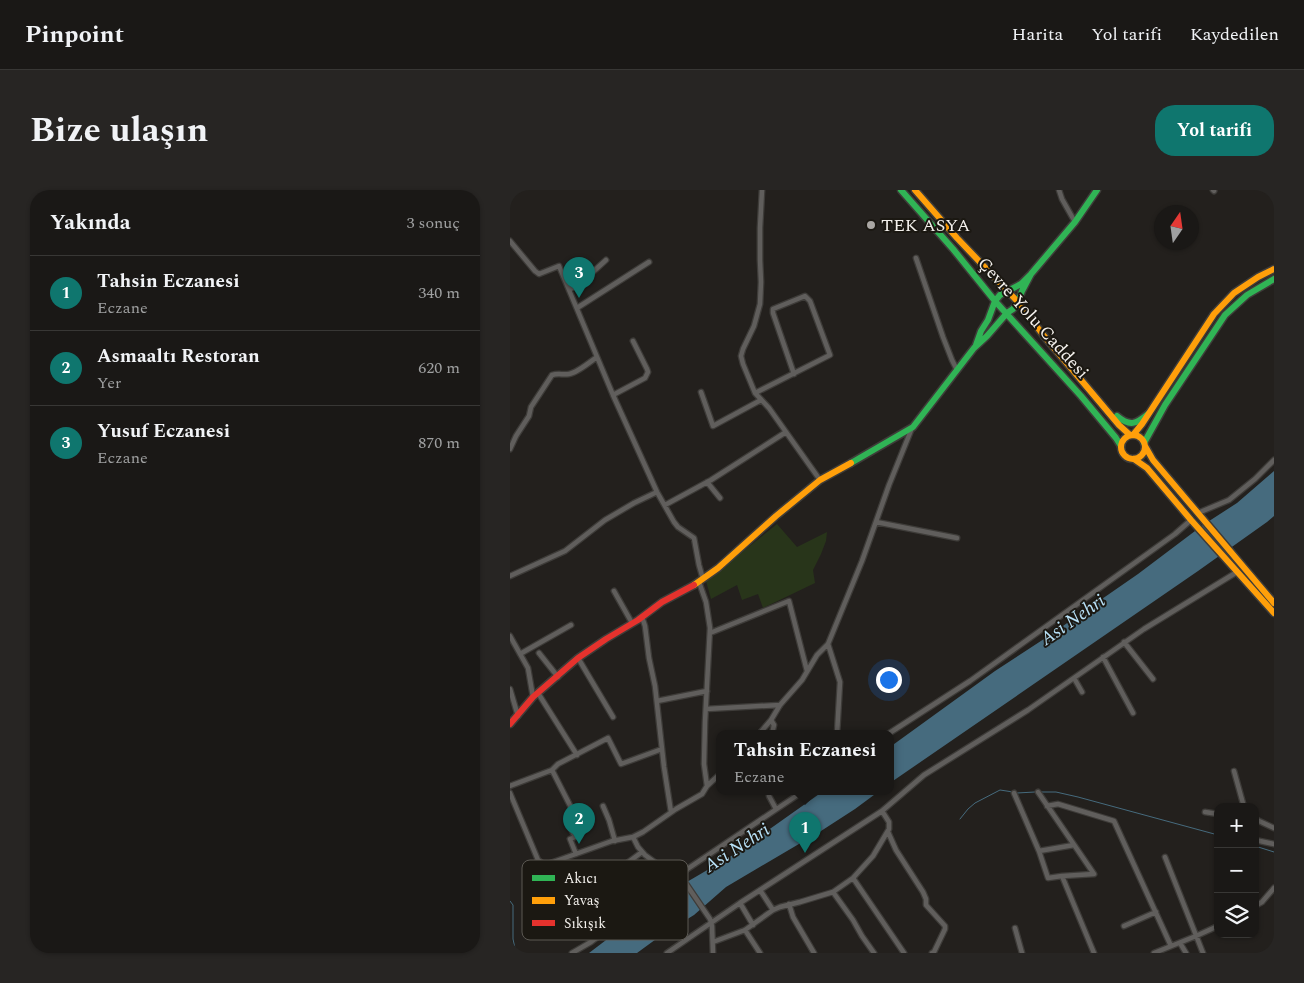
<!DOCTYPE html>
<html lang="tr">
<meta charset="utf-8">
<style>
:root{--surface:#1a1816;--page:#272523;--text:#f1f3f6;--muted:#9fa0a1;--line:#383735;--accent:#0f766e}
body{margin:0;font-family:Spectral,serif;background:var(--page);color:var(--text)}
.controls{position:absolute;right:15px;bottom:15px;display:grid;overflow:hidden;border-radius:10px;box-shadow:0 1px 4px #0004}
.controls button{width:45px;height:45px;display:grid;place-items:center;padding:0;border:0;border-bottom:1px solid var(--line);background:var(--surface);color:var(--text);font:25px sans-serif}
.compass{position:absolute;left:644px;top:15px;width:45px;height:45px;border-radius:50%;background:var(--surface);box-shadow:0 1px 4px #0004;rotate:13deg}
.you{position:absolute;left:378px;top:489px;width:18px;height:18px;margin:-12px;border:4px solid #fff;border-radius:50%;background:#1a73e8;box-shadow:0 0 0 8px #1a73e833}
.badge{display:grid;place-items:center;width:32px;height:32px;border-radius:50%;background:var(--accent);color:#fff;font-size:16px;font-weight:700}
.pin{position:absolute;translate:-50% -41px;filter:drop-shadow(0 1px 2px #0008)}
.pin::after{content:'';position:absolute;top:26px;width:18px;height:15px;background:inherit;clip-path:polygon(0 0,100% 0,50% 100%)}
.popup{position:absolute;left:206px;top:540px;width:178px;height:65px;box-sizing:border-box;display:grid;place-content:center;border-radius:10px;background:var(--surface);filter:drop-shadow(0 1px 4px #0005);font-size:16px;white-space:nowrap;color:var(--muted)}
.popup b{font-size:19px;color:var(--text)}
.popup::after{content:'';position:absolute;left:50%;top:100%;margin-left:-10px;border:10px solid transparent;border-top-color:var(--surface)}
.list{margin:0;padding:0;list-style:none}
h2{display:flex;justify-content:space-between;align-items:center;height:65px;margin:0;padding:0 20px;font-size:21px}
h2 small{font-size:16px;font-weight:400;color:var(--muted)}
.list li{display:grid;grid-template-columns:32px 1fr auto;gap:15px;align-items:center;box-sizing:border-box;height:75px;padding:0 20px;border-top:1px solid var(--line)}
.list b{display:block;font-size:19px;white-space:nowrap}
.list p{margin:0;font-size:16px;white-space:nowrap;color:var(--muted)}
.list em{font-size:16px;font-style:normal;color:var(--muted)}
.icon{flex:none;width:28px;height:28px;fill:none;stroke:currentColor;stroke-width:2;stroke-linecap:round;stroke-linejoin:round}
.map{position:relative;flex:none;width:764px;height:763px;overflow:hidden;border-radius:20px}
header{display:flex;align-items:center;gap:30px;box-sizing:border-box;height:70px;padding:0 25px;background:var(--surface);border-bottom:1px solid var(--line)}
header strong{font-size:24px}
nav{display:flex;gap:28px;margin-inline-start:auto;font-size:18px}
.intro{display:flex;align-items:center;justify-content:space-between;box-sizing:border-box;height:120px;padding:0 30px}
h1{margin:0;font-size:35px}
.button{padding:12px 22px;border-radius:20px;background:var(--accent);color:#fff;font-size:18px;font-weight:700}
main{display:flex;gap:30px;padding:0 30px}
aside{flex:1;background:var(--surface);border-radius:20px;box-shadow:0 1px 4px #0004}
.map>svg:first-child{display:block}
</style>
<header>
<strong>Pinpoint</strong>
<nav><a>Harita</a><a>Yol tarifi</a><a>Kaydedilen</a></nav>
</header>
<div class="intro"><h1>Bize ulaşın</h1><a class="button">Yol tarifi</a></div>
<main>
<aside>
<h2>Yakında<small>3 sonuç</small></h2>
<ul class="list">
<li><span class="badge">1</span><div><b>Tahsin Eczanesi</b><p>Eczane</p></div><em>340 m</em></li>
<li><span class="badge">2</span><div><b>Asmaaltı Restoran</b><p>Yer</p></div><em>620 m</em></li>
<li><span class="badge">3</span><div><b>Yusuf Eczanesi</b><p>Eczane</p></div><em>870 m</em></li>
</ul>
</aside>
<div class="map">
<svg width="764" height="763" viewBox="0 0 764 763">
<rect width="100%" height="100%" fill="#23201d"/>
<!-- green -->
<path fill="#28351a" d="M 267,334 L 287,357 L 317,342 L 316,351 L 311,364 L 303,380 L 305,393 L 253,418 L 248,404 L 232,410 L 227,395 L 201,409 L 196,391 Z"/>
<!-- water -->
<path fill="#466b7e" d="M 764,281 L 764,326 L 757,332 L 688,381 L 380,593 L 380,557 L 485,481 L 537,447 L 628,384 L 693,335 L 727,313 Z
M 312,602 L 368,602 L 345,619 L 311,641 L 216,697 L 184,725 L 153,744 L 127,763 L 79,763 L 158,703 L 223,665 Z"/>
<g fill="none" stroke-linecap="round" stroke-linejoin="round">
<!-- stream -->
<path stroke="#466b7e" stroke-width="1" d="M 529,602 L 546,602 L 568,607 L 708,645
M 507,603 L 525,602
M 450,629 L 458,619 L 465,613 L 490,600 L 503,602
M 745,656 L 764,662
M 0,711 L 3,715 L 3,749 L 6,763"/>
<!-- street casing -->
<g stroke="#3e3c39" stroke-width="7">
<path id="street" d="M 549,0 L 552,9 L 565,32
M 703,0 L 704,1
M 0,51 L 25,81 L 29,84 L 49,76 L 103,205 L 147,302 L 164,332 L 168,337 L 184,348 L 189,375 L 193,389
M 406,68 L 433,147 L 442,170 L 447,180
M 59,100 L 73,91 L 96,70
M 67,118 L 139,72
M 284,184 L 263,123 L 263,119 L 295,106 L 300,111 L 320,165 L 245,203 L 259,218 L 310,290
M 191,202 L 203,236 L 251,210
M 245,203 L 233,174 L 231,166 L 233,159 L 244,136 L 250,114 L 251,92 L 250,70 L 250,38 L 252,0
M 103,205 L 135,188 L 138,182 L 137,179 L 123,151
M 0,259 L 6,246 L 19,226 L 21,217 L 42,185 C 48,183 53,185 59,184 C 67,183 80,172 87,167
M 197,292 L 210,308
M 155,315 L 201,290 L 276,242
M 688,323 L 719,310 L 745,289 L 764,270
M 366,332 L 447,348
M 0,386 L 55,361 L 95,330 L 124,313 L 147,302
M 104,401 L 122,433
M 132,427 L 135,436 L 139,468 L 145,496 L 154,577 L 161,622
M 200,443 L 279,411 L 297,481
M 0,446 L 18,478 L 23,507
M 614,452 L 643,489
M 318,454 L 330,492 L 327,544
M 29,463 L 48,487
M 10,464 L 61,435
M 593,467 L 623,523
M 68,468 L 103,527
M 564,488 L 572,502
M 0,499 L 8,526
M 28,503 L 67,565
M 147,511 L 197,501
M 196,519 L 270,515
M 261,530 L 264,535 L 262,544
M 249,544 L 261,530 L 270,515 L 292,490 L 307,465 L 318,454 L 352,371 L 379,295 L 402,238
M 378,544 L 460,491 L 665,344 L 681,330
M 42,580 L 70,635 L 61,639 L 65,647 L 60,649 L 66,664
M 724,581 L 734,617
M 0,596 L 42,580 L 48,574 L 98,548 L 111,574 L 152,559
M 197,596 L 210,584
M 259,602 L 259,606 L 266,619
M 528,602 L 584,684 L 552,686 L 584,763
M 0,603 L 28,670 L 35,675 L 102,651 L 123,647 L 133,642 L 166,619 L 192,604 L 197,596 L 194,574 L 195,532 L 200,438 L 196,412 L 189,392
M 504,603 L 529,661 L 564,655
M 93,616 L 99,630 L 105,651
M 537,616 L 548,614 L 604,631 L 661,756
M 372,621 L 414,585 L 518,520 L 634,439 L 727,382
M 695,622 L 708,624
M 745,628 L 749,631 L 764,638
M 378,642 L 386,660 L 413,702 L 416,709 L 416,715 L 435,736 L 435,739 L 424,762 L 422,763
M 123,647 L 128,657 L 135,665 L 158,682 L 172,688 L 200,729 L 202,736 L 203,763
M 745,650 L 764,654
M 529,661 L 538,688 L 552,686
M 655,667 L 693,763
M 31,674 C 38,691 50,714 64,727 C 71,734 80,740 88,746
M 250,700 L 263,720
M 323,702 L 343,730 L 352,746 L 364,763
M 230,713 L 243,735
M 279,714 L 283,727 L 304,763
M 745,716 L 752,712 L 764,698
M 124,719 L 114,700 L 114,693 L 109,679 L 132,662
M 614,736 L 646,722
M 505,738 L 512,763
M 235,740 L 250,763
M 203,752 L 235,740 L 263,720 L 270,717 L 290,712 L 323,702 L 343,688
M 670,753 L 676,763
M 62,763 L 81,752 L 164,688 L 292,602
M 157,763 L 230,713 L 372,621 L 379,632 L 379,639 L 363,666 L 343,688 L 394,763
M 644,763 L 686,746 L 708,736"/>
</g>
<!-- fast casing -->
<g stroke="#3e3c39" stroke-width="9">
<path id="fast" d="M 391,0 L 443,59 L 485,111 L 571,206 L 606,248 L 611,256
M 466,155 L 471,141 L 478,130 L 485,111 L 490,105 L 511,94 L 521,84 L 565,32 L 587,0
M 607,226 C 620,237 626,234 638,224
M 634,253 L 655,215 L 715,125 L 737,105 L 764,89
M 341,273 L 403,237 L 464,158 L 477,146 L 497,123 L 503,119 L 508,112 L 512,101 L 521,84"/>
</g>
<!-- slow casing -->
<g stroke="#3e3c39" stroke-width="9">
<path id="slow" d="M 405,0 L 447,48 L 508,112 L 534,146 L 609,235 L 620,245
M 623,245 L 632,234 L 704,124 L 724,103 L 748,87 L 764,79
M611 257a12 12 0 1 1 24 0a12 12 0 1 1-24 0Z
M 635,256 L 643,270 L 764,413
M 624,269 L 637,278 L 681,330 L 764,423
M 184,395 L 208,378 L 266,326 L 310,290 L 341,273"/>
</g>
<!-- jam casing -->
<g stroke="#3e3c39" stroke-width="9">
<path id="jam" d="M 0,534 L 23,507 L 68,468 L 96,449 L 128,430 L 152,412 L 184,395"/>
</g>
<!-- street -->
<use href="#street" stroke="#605e5c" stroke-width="4.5"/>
<!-- fast -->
<use href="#fast" stroke="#30b455" stroke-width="6"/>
<!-- slow -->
<use href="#slow" stroke="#ff9f0a" stroke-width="6"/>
<!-- jam -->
<use href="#jam" stroke="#e5322d" stroke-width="6"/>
</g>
<!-- markers -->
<circle fill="#aaa7a4" stroke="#1b1812" stroke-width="2" cx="361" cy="35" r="5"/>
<g text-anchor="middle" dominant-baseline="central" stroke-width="4" stroke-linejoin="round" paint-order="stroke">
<!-- poi labels -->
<g font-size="18" fill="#f3f0ec" stroke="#1b1812" text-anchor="start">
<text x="371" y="35">TEK ASYA</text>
</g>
<!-- street labels -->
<g font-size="18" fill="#f3f0ec" stroke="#1b1812">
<text transform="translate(523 128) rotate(48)">Çevre Yolu Caddesi</text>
</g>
<!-- water labels -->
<g font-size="19" font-style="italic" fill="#b8e1f7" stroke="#1b1812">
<text transform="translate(563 430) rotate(-35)">Asi Nehri</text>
<text transform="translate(227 658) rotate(-33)">Asi Nehri</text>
</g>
</g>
<!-- legend -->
<rect x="12" y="670" width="166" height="80" rx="8" fill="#1b1812" stroke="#5c5953" stroke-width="1"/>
<rect x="22" y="685" width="23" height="6" fill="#30b455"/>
<rect x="22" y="707" width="23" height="7" fill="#ff9f0a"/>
<rect x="22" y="730" width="23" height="6" fill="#e5322d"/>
<g font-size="14" fill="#f3f0ec">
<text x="54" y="693">Akıcı</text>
<text x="54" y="715">Yavaş</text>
<text x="54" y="738">Sıkışık</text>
</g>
</svg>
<div class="controls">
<button>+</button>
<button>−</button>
<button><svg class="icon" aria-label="layers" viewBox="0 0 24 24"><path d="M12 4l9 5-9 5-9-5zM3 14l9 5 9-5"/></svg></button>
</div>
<svg class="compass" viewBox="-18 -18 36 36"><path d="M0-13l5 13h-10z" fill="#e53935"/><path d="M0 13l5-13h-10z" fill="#9fa0a1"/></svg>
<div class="you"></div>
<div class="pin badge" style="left:295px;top:663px">1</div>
<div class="popup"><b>Tahsin Eczanesi</b>Eczane</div>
<div class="pin badge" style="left:69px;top:654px">2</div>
<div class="pin badge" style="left:69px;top:108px">3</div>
</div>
</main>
